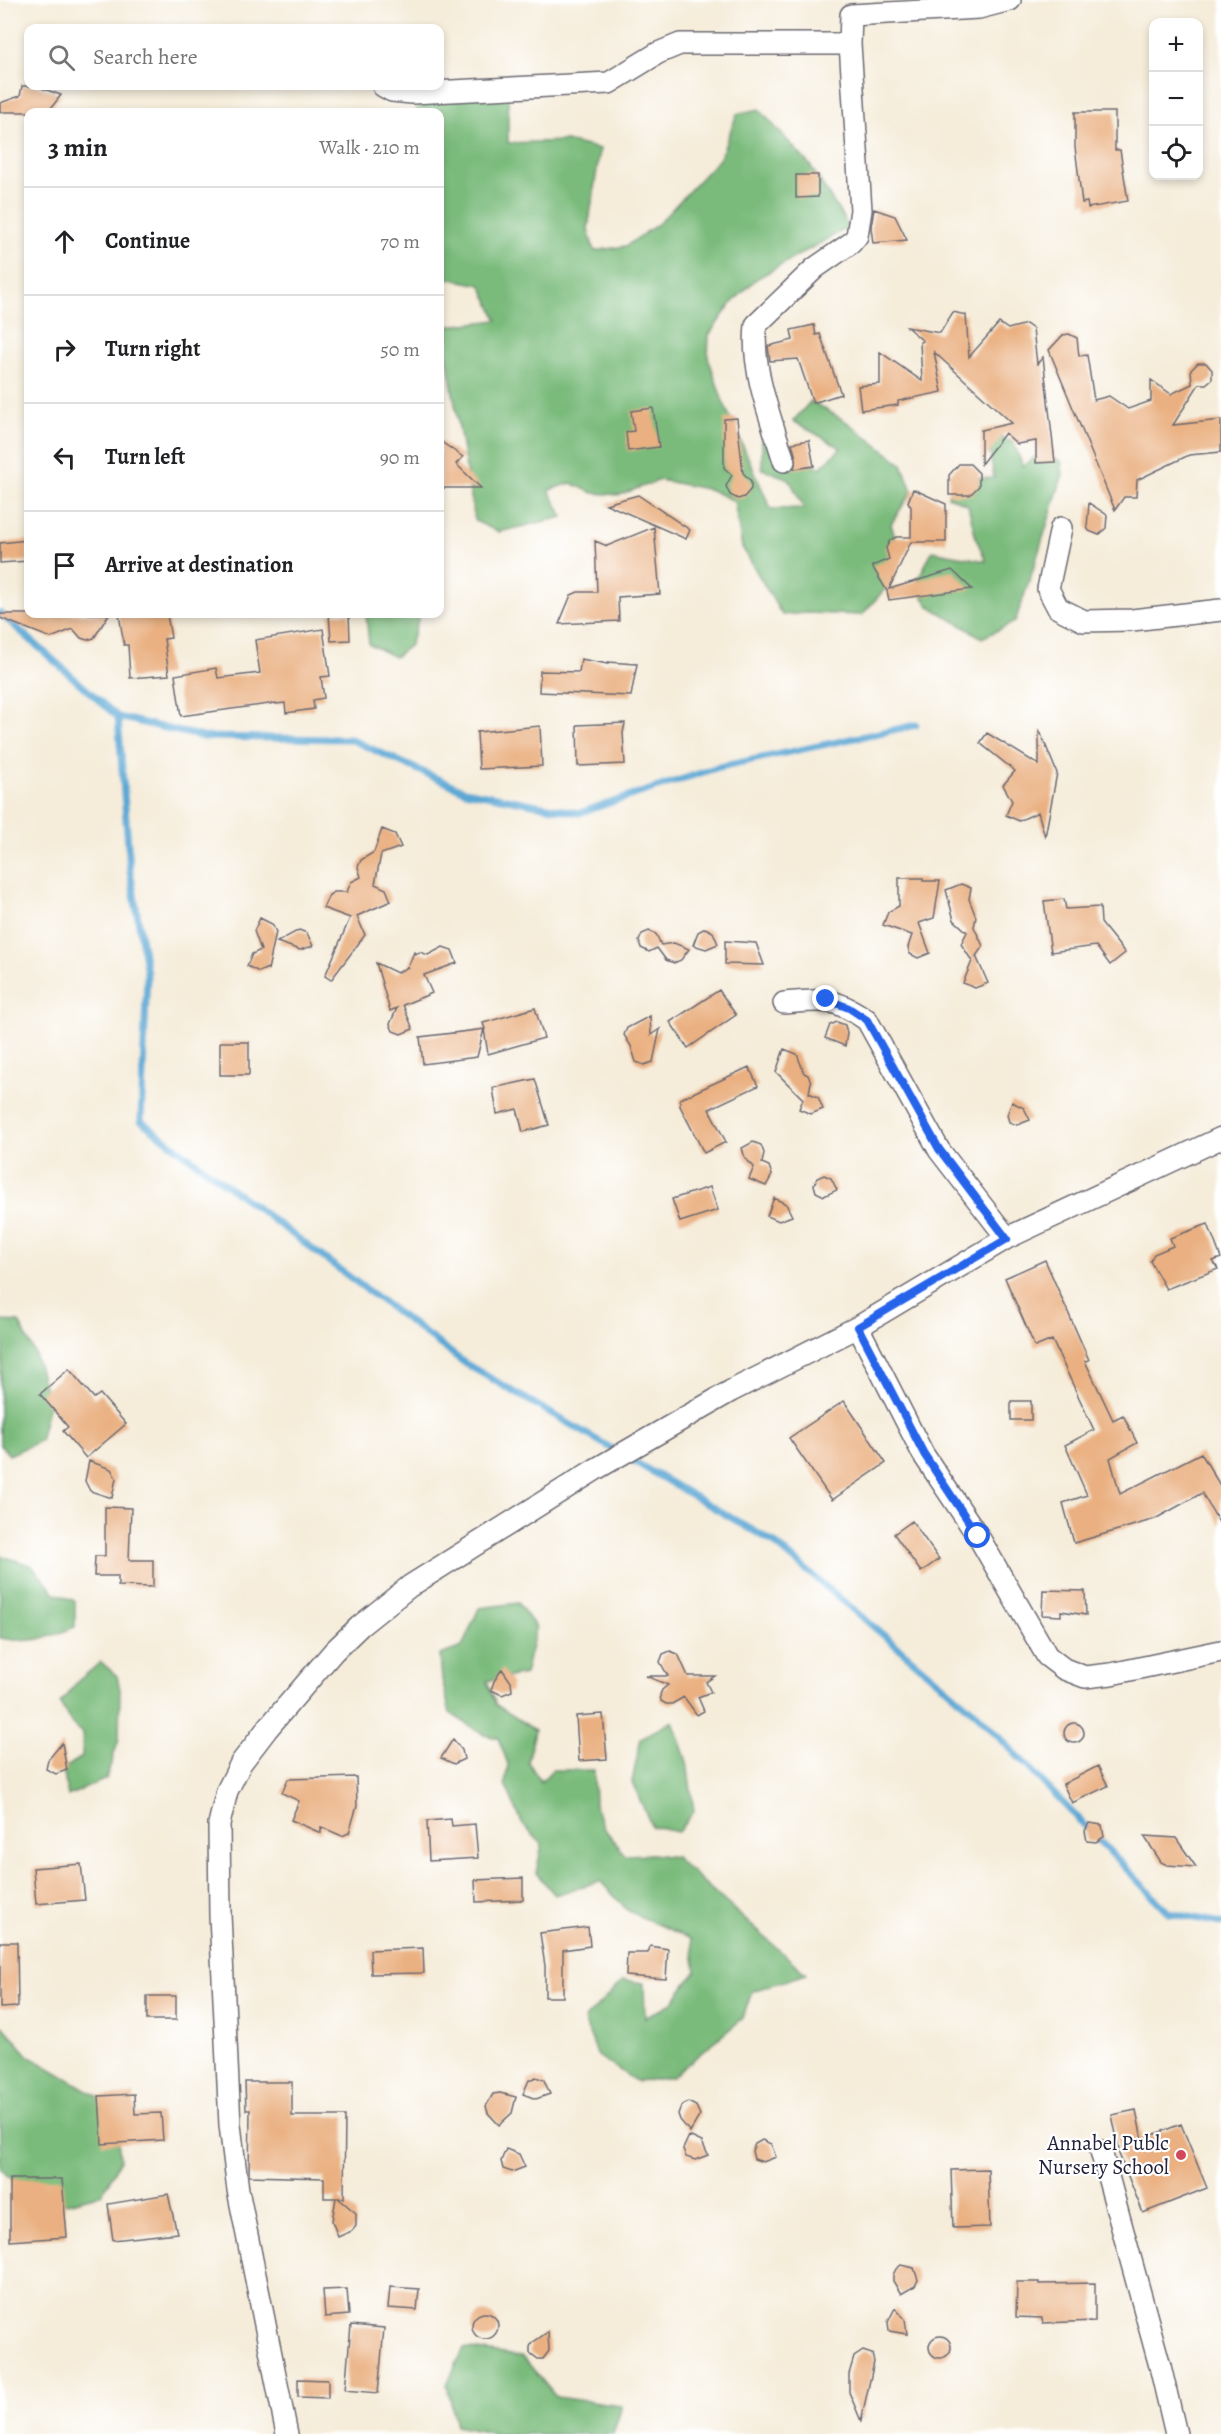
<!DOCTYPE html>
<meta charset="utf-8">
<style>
:root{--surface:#fff;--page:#f6f6f6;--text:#202124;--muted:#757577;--line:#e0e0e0}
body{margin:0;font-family:Alegreya,serif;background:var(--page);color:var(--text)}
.controls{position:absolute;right:18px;top:18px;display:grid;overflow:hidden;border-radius:12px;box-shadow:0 3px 9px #0003}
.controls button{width:54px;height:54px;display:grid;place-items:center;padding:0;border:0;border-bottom:2px solid var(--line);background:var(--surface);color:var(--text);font:30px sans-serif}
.stop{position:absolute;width:18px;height:18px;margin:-14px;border:4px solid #2563eb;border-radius:50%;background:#fff}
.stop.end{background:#2563eb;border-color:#fff;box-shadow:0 2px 6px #0008}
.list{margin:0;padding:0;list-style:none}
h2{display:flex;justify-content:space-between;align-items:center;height:78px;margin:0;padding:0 24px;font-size:26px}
h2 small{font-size:20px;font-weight:400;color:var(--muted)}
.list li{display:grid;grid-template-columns:39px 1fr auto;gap:18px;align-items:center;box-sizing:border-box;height:108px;padding:0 24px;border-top:2px solid var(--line)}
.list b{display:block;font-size:22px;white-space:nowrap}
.list em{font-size:20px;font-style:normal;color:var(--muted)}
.icon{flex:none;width:33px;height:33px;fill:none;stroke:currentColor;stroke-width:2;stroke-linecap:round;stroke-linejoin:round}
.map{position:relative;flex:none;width:1221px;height:2434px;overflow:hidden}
.search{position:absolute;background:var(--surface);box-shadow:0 3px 9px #0003;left:24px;top:24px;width:420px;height:66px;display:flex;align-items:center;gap:15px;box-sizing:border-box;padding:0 21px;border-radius:12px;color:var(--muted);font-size:22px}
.panel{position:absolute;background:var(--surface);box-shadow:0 3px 9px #0003;left:24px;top:108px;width:420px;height:510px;border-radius:12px}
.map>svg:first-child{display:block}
</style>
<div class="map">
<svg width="1221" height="2434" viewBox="0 0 1221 2434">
<rect width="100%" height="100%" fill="#fff"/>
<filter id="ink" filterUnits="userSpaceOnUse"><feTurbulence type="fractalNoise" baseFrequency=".0167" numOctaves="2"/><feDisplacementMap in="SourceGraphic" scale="12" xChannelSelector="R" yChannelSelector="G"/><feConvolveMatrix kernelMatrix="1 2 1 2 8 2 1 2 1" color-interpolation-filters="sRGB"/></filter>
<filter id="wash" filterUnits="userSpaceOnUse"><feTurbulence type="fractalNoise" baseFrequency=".008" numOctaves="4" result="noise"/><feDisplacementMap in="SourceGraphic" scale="24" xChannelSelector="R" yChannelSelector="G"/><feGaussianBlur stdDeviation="1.35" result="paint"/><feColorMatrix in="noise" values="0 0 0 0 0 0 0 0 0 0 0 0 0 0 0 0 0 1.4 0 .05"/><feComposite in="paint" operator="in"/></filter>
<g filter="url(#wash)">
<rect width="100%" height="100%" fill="#f5ecd9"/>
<!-- forest -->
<path fill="#7abb7c" stroke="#4e6e5c" stroke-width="1.5" d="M 508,83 L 508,143 L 566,141 L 600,149 L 588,229 L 594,251 L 626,246 L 659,223 L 720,158 L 737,114 L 759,109 L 810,165 L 849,227 L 756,279 L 731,304 L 709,335 L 708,357 L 722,399 L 771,509 L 804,508 L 789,479 L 762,469 L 762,437 L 786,442 L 820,468 L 841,448 L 793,421 L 811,401 L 847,422 L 902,464 L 912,491 L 891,524 L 896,542 L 892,581 L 862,615 L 807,613 L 782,615 L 742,547 L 734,501 L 711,490 L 660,480 L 620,495 L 593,493 L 571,483 L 549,490 L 563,517 L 499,532 L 475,521 L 445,346 L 449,326 L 497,320 L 481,285 L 440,277 L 440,112 L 415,112 L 434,89 Z
M 987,433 L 1013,442 L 1023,466 L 1042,452 L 1061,461 L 1063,474 L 1032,573 L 1015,622 L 982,638 L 929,606 L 915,586 L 932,551 L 986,561 L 976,538 L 968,505 L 948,496 L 954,479 L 994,478 Z
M 366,614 L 420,614 L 410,645 L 395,657 L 369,644 Z
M 0,1321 L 19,1322 L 35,1354 L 49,1404 L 40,1441 L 9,1455 L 0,1444 L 0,1381 L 4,1348 L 0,1340 Z
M 0,1555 L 32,1566 L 55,1593 L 75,1601 L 75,1627 C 45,1639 33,1644 0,1638 Z
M 518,1603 L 536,1628 L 525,1674 L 487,1681 L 496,1705 L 535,1730 L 528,1762 L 541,1782 L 552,1770 L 594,1770 L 595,1807 L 604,1828 L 625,1855 L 652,1854 L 675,1857 L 806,1974 L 752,1991 L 743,2018 L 672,2077 L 637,2082 L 598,2056 L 584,2020 L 623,1980 L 644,1983 L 645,2018 L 672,2003 L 696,1971 L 691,1939 L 628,1911 L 600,1881 L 555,1895 L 536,1873 L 542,1844 L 523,1825 L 505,1784 L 508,1764 L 498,1738 L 484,1735 L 450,1713 L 442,1680 L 440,1655 L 462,1647 L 479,1608 Z
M 101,1662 L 117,1676 L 120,1690 L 119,1739 L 106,1779 L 68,1796 L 63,1769 L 82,1757 L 83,1733 L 71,1723 L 60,1703 L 78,1681 Z
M 673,1721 L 687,1762 L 694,1811 L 678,1832 L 652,1827 L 632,1782 L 641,1738 Z
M 0,2026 L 4,2027 L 29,2056 L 116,2107 L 120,2160 L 102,2194 L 67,2203 L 7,2176 L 0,2169 Z
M 464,2348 L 523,2357 L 556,2397 L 622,2406 L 613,2434 L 496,2434 L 456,2426 L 447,2384 Z"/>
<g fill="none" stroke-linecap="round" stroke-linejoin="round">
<!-- stream -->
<path stroke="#5ba7d4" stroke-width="7" d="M 0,613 L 118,717 L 203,737 L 350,739 L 465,791 L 579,813 L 719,767 L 916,725
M 118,717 L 130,870 L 147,974 L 141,1121 L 466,1364 L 773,1542 L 978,1715 L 1169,1913 L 1221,1923"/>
</g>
<g id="blocks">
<!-- building -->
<path fill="#eab081" d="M 22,86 L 36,86 L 61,95 L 48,112 L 0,112 L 0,103 L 20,96 Z
M 1075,112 L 1115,112 L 1115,150 L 1120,150 L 1128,201 L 1088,208 L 1087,202 L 1082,203 L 1075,147 Z
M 796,175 L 818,175 L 818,197 L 796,198 Z
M 874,209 L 895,216 L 907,240 L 873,243 L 871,228 Z
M 953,312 L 966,315 L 969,357 L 999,323 L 1008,329 L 1026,324 L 1033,329 L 1037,364 L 1043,357 L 1055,462 L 1036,463 L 1036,441 L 1017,444 L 1005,433 L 981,464 L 981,430 L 1012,423 L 934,352 L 942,392 L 898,401 L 898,405 L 861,410 L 858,386 L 880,384 L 880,352 L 922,381 L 920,342 L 923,341 L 907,327 L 940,333 Z
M 814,325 L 816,335 L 820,334 L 841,394 L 813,403 L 798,359 L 770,361 L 768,346 L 793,340 L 791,330 Z
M 1069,334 L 1077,338 L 1079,356 L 1087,355 L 1094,400 L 1109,396 L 1128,409 L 1151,401 L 1151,380 L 1171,394 L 1192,384 L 1191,370 L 1198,363 L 1206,363 L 1212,370 L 1212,379 L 1206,384 L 1199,384 L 1173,425 L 1221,420 L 1221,452 L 1189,455 L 1137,480 L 1136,497 L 1124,497 L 1115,510 L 1049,350 L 1063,335 Z
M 653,408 L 659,447 L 628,451 L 626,432 L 634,431 L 631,411 Z
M 737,418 L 743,473 L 751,481 L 751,489 L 744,497 L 738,499 L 730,495 L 726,486 L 732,475 L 724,468 L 724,419 Z
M 809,440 L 814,466 L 794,469 L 796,458 L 792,443 Z
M 440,441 L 463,457 L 456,464 L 481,488 L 440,488 Z
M 959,464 L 970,464 L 979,473 L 979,486 L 970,495 L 949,495 L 949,475 Z
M 913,489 L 946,504 L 946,542 L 911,542 L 889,589 L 952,570 L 972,589 L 889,600 L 887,591 L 872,566 L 889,559 L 886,548 L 890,540 L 896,537 L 911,537 L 911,507 L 908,502 Z
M 638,495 L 690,530 L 686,539 L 606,504 Z
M 1089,503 L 1107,515 L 1106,528 L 1099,535 L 1089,531 L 1087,527 Z
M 654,527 L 660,594 L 618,597 L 619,621 L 559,624 L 571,595 L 578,592 L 597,592 L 595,541 L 607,546 Z
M 28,540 L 28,561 L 0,563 L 0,543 Z
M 0,614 L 109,614 L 94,638 L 87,640 L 81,638 L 73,629 L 51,638 L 0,618 Z
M 119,614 L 167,614 L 171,638 L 164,639 L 169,675 L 130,678 L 128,645 L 124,645 Z
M 329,614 L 349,614 L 350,640 L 331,641 Z
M 323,629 L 330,676 L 321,677 L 324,698 L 313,700 L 314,709 L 286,713 L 285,703 L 276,704 L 276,703 L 181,716 L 175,675 L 216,668 L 218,678 L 260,673 L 255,640 Z
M 581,659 L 608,664 L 608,662 L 637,664 L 631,696 L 539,692 L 540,671 L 579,672 Z
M 625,723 L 623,733 L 625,764 L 578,766 L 577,725 Z
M 540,726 L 542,766 L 479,769 L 477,732 Z
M 1039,729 L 1057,773 L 1045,837 L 1038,812 L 1019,821 L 1006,815 L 1012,801 L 1003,785 L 1015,771 L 980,743 L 987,733 L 1039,765 Z
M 382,829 L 395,834 L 401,847 L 381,854 L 375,884 L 386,889 L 391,901 L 357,916 L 365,935 L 331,980 L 325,976 L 350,918 L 323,908 L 329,895 L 334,892 L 347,892 L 351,882 L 361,877 L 358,867 L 361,860 L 374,852 Z
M 899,878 L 923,878 L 923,881 L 940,881 L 934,918 L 919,923 L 930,953 L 918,958 L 910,954 L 908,947 L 912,935 L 883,925 L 888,912 L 899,906 Z
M 961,884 L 971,888 L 969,899 L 976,917 L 974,927 L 983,946 L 976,956 L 988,983 L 975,988 L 963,983 L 972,961 L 961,944 L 967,932 L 954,920 L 946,890 Z
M 1064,899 L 1066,909 L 1100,907 L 1101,923 L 1125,953 L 1110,965 L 1096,946 L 1051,952 L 1044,901 Z
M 260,918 L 272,924 L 276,932 L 268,970 L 268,968 L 259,972 L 247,966 L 252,954 L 261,950 L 254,931 Z
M 705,928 L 713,932 L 718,944 L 706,949 L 693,945 L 698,932 Z
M 299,930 L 307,933 L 313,946 L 300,950 L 277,942 Z
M 649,931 L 656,934 L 661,945 L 674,943 L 689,949 L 681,960 L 674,963 L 666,960 L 657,948 L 649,952 L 641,948 L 639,941 L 642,934 Z
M 725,941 L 756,943 L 764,965 L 725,964 Z
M 443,947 L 452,950 L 457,963 L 424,975 L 432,993 L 403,1005 L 413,1029 L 401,1034 L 393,1031 L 390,1024 L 397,1008 L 390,1011 L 376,963 L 397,973 L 408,967 L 414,952 L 415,954 L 420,952 L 428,955 Z
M 719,990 L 736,1015 L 688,1048 L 670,1022 Z
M 535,1008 L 544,1038 L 488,1054 L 484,1029 L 477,1057 L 423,1064 L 420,1037 L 485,1029 L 483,1023 Z
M 650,1016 L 651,1035 L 660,1029 L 653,1062 L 644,1065 L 636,1062 L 631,1046 L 624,1035 L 627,1028 Z
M 837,1022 L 845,1025 L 847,1033 L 845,1046 L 825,1038 L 830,1025 Z
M 220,1042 L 249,1042 L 249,1075 L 220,1075 Z
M 784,1049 L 797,1054 L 804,1073 L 808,1075 L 811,1082 L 809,1093 L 818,1097 L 823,1109 L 811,1114 L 799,1109 L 803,1099 L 776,1072 Z
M 749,1067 L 758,1086 L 709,1109 L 726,1142 L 704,1153 L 680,1106 L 680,1099 Z
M 535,1079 L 549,1125 L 523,1132 L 517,1109 L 497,1114 L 493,1088 Z
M 1012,1102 L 1024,1108 L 1030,1120 L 1017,1125 L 1009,1122 L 1007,1115 Z
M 753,1142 L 761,1145 L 764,1153 L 762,1163 L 769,1166 L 772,1175 L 766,1186 L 749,1179 L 754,1167 L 745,1158 L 742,1148 Z
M 824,1175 L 831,1178 L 837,1190 L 824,1196 L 816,1192 L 814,1185 L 817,1178 Z
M 710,1187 L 718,1210 L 680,1222 L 672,1199 Z
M 774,1198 L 786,1204 L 792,1216 L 779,1221 L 767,1216 Z
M 1208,1224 L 1221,1258 L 1213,1261 L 1218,1269 L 1166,1289 L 1150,1261 L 1154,1254 L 1173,1246 L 1170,1238 Z
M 1045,1260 L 1089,1360 L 1085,1361 L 1113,1420 L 1123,1415 L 1137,1443 L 1110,1458 L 1120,1494 L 1201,1453 L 1221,1487 L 1221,1526 L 1202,1493 L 1155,1519 L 1074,1543 L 1063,1503 L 1087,1495 L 1065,1445 L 1094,1430 L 1052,1340 L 1035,1347 L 1005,1278 Z
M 69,1369 L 94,1398 L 100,1394 L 126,1424 L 86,1458 L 63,1431 L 68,1427 L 40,1394 Z
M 844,1401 L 886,1463 L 832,1500 L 789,1438 Z
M 1011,1401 L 1031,1401 L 1031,1420 L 1011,1420 Z
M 89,1461 L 111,1469 L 116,1478 L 112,1498 L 90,1491 L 85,1481 Z
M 105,1507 L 131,1508 L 129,1560 L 153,1560 L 153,1587 L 118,1586 L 118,1576 L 94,1576 L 95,1556 L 105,1556 Z
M 912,1521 L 939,1559 L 921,1572 L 894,1534 Z
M 1043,1590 L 1085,1591 L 1086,1615 L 1061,1611 L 1061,1616 L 1042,1615 Z
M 670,1651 L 678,1654 L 688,1676 L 715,1676 L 706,1682 L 711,1692 L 698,1697 L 704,1711 L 697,1715 L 684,1697 L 672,1704 L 666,1704 L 661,1701 L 660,1695 L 662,1690 L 668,1685 L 646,1676 L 668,1676 L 660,1662 L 663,1654 Z
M 502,1669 L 511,1682 L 512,1691 L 502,1695 L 491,1690 L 494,1681 Z
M 603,1714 L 607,1759 L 579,1761 L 576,1716 Z
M1064 1733a10 10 0 1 1 20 0a10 10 0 1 1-20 0Z
M 453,1739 L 462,1750 L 464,1759 L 454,1764 L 441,1758 Z
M 62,1743 L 67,1770 L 56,1774 L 46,1769 L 48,1760 Z
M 1098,1766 L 1108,1786 L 1072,1803 L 1063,1784 Z
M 356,1777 L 357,1806 L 349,1833 L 342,1836 L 321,1827 L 321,1833 L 291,1820 L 299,1801 L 282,1793 L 288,1779 Z
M 451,1819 L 452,1826 L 475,1824 L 478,1858 L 429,1861 L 427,1821 Z
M 1089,1823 L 1102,1825 L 1104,1837 L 1096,1842 L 1087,1841 L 1085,1831 Z
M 1144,1836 L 1176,1838 L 1196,1867 L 1167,1865 L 1161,1862 Z
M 81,1864 L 85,1900 L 36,1904 L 33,1868 Z
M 523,1878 L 523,1900 L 476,1902 L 475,1880 Z
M 588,1927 L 590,1946 L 563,1950 L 563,1997 L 545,1997 L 545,1966 L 540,1933 Z
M 0,1942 L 17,1942 L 18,2007 L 0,2008 Z
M 650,1946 L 668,1949 L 666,1979 L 626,1976 L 627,1953 L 648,1953 Z
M 423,1948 L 424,1973 L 371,1974 L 370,1950 Z
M 147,1996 L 176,1996 L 176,2020 L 147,2020 Z
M 536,2077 L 544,2080 L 550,2094 L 536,2099 L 523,2094 L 529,2080 Z
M 245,2082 L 292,2082 L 292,2116 L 345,2116 L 344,2198 L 338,2198 L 356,2213 L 356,2226 L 352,2231 L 338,2237 L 332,2221 L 336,2198 L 324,2198 L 324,2178 L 249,2176 L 250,2110 L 246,2110 Z
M 500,2093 L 516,2097 L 512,2113 L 499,2125 L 488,2113 L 486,2106 L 493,2094 Z
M 134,2094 L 135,2114 L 161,2113 L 163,2140 L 102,2144 L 99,2096 Z
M 688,2102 L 696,2106 L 700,2115 L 690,2132 L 680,2120 L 678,2114 L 681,2106 Z
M 1136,2110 L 1142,2139 L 1181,2124 L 1207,2188 L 1143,2213 L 1117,2149 L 1119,2148 L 1112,2115 Z
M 689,2136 L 702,2142 L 708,2155 L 695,2160 L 686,2157 L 683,2149 Z
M 762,2140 L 771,2144 L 776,2157 L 763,2162 L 754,2159 L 752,2151 L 755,2144 Z
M 506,2149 L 519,2154 L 525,2167 L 512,2172 L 503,2169 L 501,2161 Z
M 988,2169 L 990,2227 L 953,2228 L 951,2170 Z
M 10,2179 L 62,2179 L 67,2237 L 10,2241 Z
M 168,2194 L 177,2233 L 113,2240 L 108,2204 Z
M 901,2265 L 914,2268 L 918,2280 L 915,2286 L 901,2294 L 893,2281 L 893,2275 L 896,2269 Z
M 1017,2282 L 1039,2282 L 1039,2284 L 1095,2283 L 1095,2321 L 1043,2323 L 1042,2318 L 1016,2317 Z
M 390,2287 L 419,2289 L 417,2310 L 388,2308 Z
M 347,2289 L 349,2315 L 325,2317 L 323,2290 Z
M 895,2308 L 905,2319 L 907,2334 L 889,2331 L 888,2322 Z
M472 2326a13 13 0 1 1 26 0a13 13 0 1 1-26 0Z
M 351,2325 L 384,2328 L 378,2393 L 345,2390 Z
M 548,2332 L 549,2351 L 543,2359 L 538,2359 L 530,2353 L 530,2347 L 532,2343 Z
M929 2347a11 11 0 1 1 22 0a11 11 0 1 1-22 0Z
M 863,2351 L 872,2354 L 874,2362 L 861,2421 L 849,2392 L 849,2374 L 854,2357 Z
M 298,2379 L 328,2380 L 328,2398 L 298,2397 Z"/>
</g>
</g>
<g filter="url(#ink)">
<use href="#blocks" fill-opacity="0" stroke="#6c6972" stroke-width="1.5"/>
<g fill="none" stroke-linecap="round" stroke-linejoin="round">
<!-- street casing -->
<g stroke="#6c6972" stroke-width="24">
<path id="street" d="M 383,86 L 392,91 L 412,93 L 609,83 L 658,53 L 680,44 L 850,44
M 784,461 C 771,418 751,371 756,325 L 815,268 L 851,243 L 857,236 L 861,210 L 850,44 L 851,15 L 979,8 L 1010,0
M 1061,528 L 1048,589 L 1058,608 L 1084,621 L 1132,620 L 1221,610
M 784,1003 C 824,1000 832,996 867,1020 L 939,1150 L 1007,1238
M 858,1327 L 923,1454 L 978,1536 L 1047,1656 L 1064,1669 L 1085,1677 L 1111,1674 L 1221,1651
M 1101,2151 L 1160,2366 L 1176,2434
M 287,2434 L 238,2190 L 230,2125 L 220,1915 L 219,1824 L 227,1791 L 241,1763 L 267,1729 L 334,1651 L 360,1626 L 410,1586 L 596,1469 L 731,1391 L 858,1327 L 1007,1238 L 1221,1138"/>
</g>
<!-- street -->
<use href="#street" stroke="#fff" stroke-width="21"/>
</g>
</g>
<g fill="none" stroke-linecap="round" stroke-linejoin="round" filter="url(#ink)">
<!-- route -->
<path stroke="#2563eb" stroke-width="8" d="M 826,999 L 849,1008 L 867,1020 L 939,1149 L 1007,1239 L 858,1327 L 924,1454 L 978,1536"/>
</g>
<!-- markers -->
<circle fill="#d1495b" stroke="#fff" stroke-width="2" cx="1181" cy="2155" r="6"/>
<g text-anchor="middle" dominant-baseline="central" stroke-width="4.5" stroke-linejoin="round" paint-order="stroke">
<!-- poi labels -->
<g font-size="21" fill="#22223b" stroke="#fff" text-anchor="end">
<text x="1169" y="2143">Annabel Publc<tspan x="1169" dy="24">Nursery School</tspan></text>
</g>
</g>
</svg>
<div class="controls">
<button>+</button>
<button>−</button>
<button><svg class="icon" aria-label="locate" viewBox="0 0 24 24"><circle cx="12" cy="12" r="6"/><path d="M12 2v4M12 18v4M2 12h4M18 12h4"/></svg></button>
</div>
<div class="stop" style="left:978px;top:1536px"></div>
<div class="stop end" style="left:826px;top:999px"></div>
<div class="search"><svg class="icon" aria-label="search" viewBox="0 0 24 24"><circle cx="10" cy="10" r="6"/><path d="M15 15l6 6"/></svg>Search here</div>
<section class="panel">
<h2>3 min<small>Walk · 210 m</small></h2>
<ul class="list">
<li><svg class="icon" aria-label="ahead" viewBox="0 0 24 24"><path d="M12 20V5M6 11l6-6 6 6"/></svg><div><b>Continue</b></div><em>70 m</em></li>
<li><svg class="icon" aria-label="right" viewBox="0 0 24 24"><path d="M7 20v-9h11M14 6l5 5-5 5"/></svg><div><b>Turn right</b></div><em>50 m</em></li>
<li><svg class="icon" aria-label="left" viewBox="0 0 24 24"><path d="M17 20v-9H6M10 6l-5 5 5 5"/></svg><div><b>Turn left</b></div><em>90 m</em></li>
<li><svg class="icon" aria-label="arrive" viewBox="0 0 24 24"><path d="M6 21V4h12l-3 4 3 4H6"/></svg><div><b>Arrive at destination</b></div></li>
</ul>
</section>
</div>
